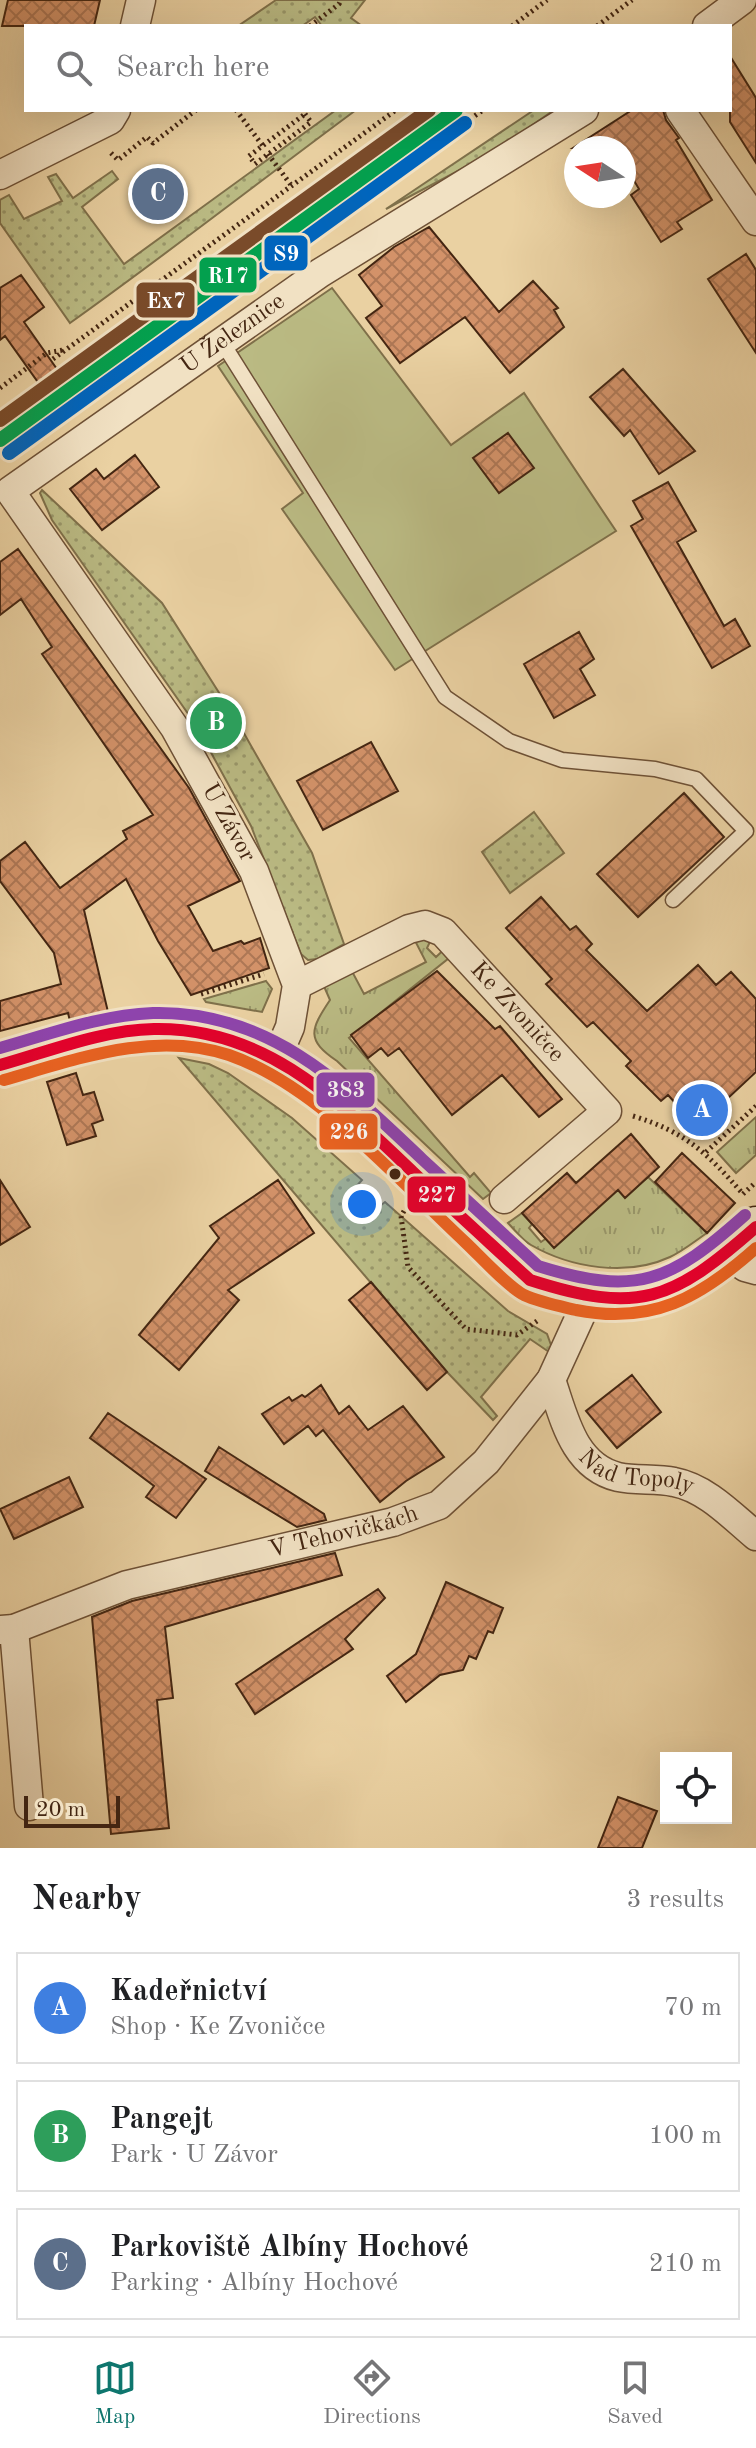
<!DOCTYPE html>
<meta charset="utf-8">
<style>
:root{--surface:#fff;--page:#f6f6f6;--text:#202124;--muted:#757577;--line:#e0e0e0;--accent:#0f766e}
body{margin:0;font-family:"Old Standard TT",serif;background:var(--page);color:var(--text)}
.controls{position:absolute;right:24px;bottom:24px;display:grid;overflow:hidden;border-radius:0px;box-shadow:0 8px 32px #0002}
.controls button{width:72px;height:72px;display:grid;place-items:center;padding:0;border:0;border-bottom:2px solid var(--line);background:var(--surface);color:var(--text);font:40px sans-serif}
.compass{position:absolute;left:564px;top:136px;width:72px;height:72px;border-radius:50%;background:var(--surface);box-shadow:0 8px 32px #0002;rotate:282deg}
.scale{position:absolute;left:24px;bottom:20px;width:96px;box-sizing:border-box;padding-left:8px;border:4px solid #442612;border-top:0;font-size:22px;line-height:28px;white-space:nowrap;color:#442612;-webkit-text-stroke:6px #f1e1c3;paint-order:stroke}
.you{position:absolute;left:362px;top:1204px;width:28px;height:28px;margin:-20px;border:6px solid #fff;border-radius:50%;background:#1a73e8;box-shadow:0 0 0 12px #1a73e833}
.badge{display:grid;place-items:center;width:52px;height:52px;border-radius:50%;background:var(--accent);color:#fff;font-size:26px;font-weight:700}
.pin{position:absolute;translate:-50% -50%;border:4px solid #fff;box-shadow:0 2px 8px #0006}
.list{margin:0;padding:0;list-style:none}
h2{display:flex;justify-content:space-between;align-items:center;height:104px;margin:0;padding:0 32px;font-size:34px}
h2 small{font-size:26px;font-weight:400;color:var(--muted)}
.list li{display:grid;grid-template-columns:52px 1fr auto;gap:24px;align-items:center;box-sizing:border-box;height:112px;margin:0 16px 16px;padding:0 16px;border:2px solid var(--line);border-radius:0px}
.list b{display:block;font-size:30px;white-space:nowrap}
.list p{margin:0;font-size:26px;white-space:nowrap;color:var(--muted)}
.list em{font-size:26px;font-style:normal;color:var(--muted)}
.icon{flex:none;width:44px;height:44px;fill:none;stroke:currentColor;stroke-width:2;stroke-linecap:round;stroke-linejoin:round}
.map{position:relative;flex:none;width:756px;height:1848px;overflow:hidden}
.search{position:absolute;background:var(--surface);box-shadow:0 8px 32px #0002;left:24px;right:24px;top:24px;height:88px;display:flex;align-items:center;gap:20px;box-sizing:border-box;padding:0 28px;border-radius:0px;color:var(--muted);font-size:30px}
.sheet{height:488px;background:var(--surface)}
nav{display:flex;justify-content:space-around;align-items:center;box-sizing:border-box;height:112px;border-top:2px solid var(--line);background:var(--surface);font-size:22px;color:var(--muted)}
nav a{display:grid;justify-items:center;gap:4px}
nav .on{color:var(--accent)}
.map>svg:first-child{display:block}
</style>
<div class="map">
<svg width="756" height="1848" viewBox="0 0 756 1848">
<defs>
<pattern id="grass-tufts" width="24" height="20" patternUnits="userSpaceOnUse" patternTransform="scale(2)"><rect width="24" height="20" fill="#baba83"/><path d="M3 7l-1-3M5 7V3M7 7l1-3M15 17l-1-3M17 17v-4M19 17l1-3" fill="none" stroke="#99976a"/></pattern>
<pattern id="park-dots" width="8" height="8" patternUnits="userSpaceOnUse" patternTransform="scale(2)"><rect width="8" height="8" fill="#baba83"/><path d="M2 2h.1M6 6h.1" fill="none" stroke="#99976a" stroke-width="1.8" stroke-linecap="round"/></pattern>
<pattern id="building-cross-hatch" width="8" height="8" patternUnits="userSpaceOnUse" patternTransform="scale(2)"><rect width="8" height="8" fill="#d39269"/><path d="M0 0l8 8M0 8l8-8" fill="none" stroke="#ad7755"/></pattern>
</defs>
<rect width="100%" height="100%" fill="#ead1a2"/>
<filter id="stains"><feTurbulence type="fractalNoise" baseFrequency=".0025" numOctaves="4"/><feColorMatrix values="0 0 0 0 .2 0 0 0 0 .09 0 0 0 0 .02 0 0 0 .5 -.17"/></filter>
<radialGradient id="worn" r=".72"><stop offset=".6" stop-color="#630" stop-opacity="0"/><stop offset="1" stop-color="#630" stop-opacity=".3"/></radialGradient>
<!-- grass -->
<path fill="url(#grass-tufts)" stroke="#7f704a" stroke-width="2" d="M 409,929 L 436,929 L 427,948 L 436,957 L 452,942 L 459,950 L 349,1038 L 470,1177 L 474,1173 L 491,1193 L 483,1199 L 337,1061 C 306,1040 310,1030 330,1000 L 319,975 L 346,960 L 364,994 L 426,962 Z
M 266,981 L 272,989 L 262,1012 L 206,1002 L 204,999 Z
M 756,1117 L 756,1155 L 736,1173 L 717,1152 Z
M 648,1177 L 707,1233 C 695,1241 683,1251 670,1257 C 627,1277 571,1268 531,1245 C 522,1240 515,1230 508,1223 L 522,1213 L 532,1224 L 529,1228 L 541,1242 L 617,1189 L 625,1197 Z"/>
<!-- park -->
<path fill="url(#park-dots)" stroke="#7f704a" stroke-width="2" d="M 276,0 L 365,0 L 351,18 L 362,26 L 322,26 L 315,17 L 302,26 L 238,26 Z
M 336,110 L 356,110 C 260,181 167,254 70,323 L 0,223 L 0,200 L 9,195 L 24,219 L 62,201 L 48,177 L 56,174 L 73,198 L 112,171 L 118,179 L 82,207 L 124,264 Z
M 534,110 L 554,110 L 492,153 L 386,209 Z
M 42,490 L 162,603 L 237,721 L 312,853 L 344,944 L 317,959 L 308,960 L 301,954 L 251,826 L 196,725 L 52,520 L 40,493 Z
M 534,812 L 564,853 L 510,893 L 482,852 Z
M 179,1058 L 209,1064 L 228,1073 L 292,1118 L 362,1180 L 354,1189 L 376,1209 L 385,1202 L 508,1311 L 547,1334 L 551,1345 L 549,1352 L 530,1339 L 481,1397 L 497,1416 L 493,1420 L 447,1372 Z"/>
<!-- garden -->
<path fill="#baba83" stroke="#7f704a" stroke-width="2" d="M 332,288 L 451,445 L 524,393 L 616,531 L 395,670 L 282,509 L 303,493 L 218,366 Z"/>
<!-- building -->
<path fill="url(#building-cross-hatch)" stroke="#442612" stroke-width="2" d="M 8,0 L 100,0 L 94,26 L 2,26 Z
M 730,56 L 756,98 L 756,163 L 730,122 Z
M 632,110 L 663,110 L 666,120 L 679,138 L 676,140 L 712,200 L 677,222 L 682,229 L 661,242 L 631,195 L 639,189 L 624,164 L 624,148 L 573,148 Z
M 429,227 L 499,312 L 533,281 L 558,308 L 554,310 L 564,327 L 510,373 L 465,317 L 400,363 L 366,318 L 382,306 L 359,275 L 394,247 Z
M 746,254 L 756,270 L 756,353 L 708,279 Z
M 21,275 L 44,307 L 24,322 L 59,372 L 40,385 L 5,336 L 0,340 L 0,288 Z
M 623,369 L 695,451 L 659,474 L 630,430 L 624,436 L 590,397 Z
M 508,433 L 534,468 L 499,493 L 473,458 Z
M 135,455 L 159,487 L 102,530 L 70,489 L 96,469 L 104,479 Z
M 668,482 L 696,531 L 677,542 L 724,626 L 735,619 L 750,646 L 712,668 L 631,526 L 643,519 L 633,501 Z
M 18,549 L 189,788 L 240,881 L 188,906 L 213,951 L 241,941 L 244,944 L 260,938 L 269,968 L 191,995 L 158,941 L 126,879 L 84,910 L 108,1012 L 70,1021 L 68,1013 L 0,1031 L 0,1001 L 61,984 L 54,953 L 0,881 L 0,861 L 25,842 L 60,888 L 127,839 L 123,831 L 153,815 L 42,654 L 52,647 L 21,599 L 0,615 L 0,562 Z
M 579,632 L 594,659 L 580,669 L 595,695 L 554,718 L 524,664 Z
M 371,742 L 398,791 L 323,830 L 297,781 Z
M 684,793 L 724,837 L 638,917 L 597,874 Z
M 541,897 L 570,930 L 576,926 L 592,944 L 586,950 L 647,1011 L 698,965 L 716,985 L 731,972 L 756,999 L 756,1072 L 697,1127 L 668,1095 L 661,1101 L 626,1066 L 631,1061 L 593,1022 L 587,1027 L 546,984 L 552,979 L 506,928 Z
M 437,971 L 495,1029 L 500,1026 L 562,1099 L 539,1117 L 502,1075 L 452,1115 L 399,1048 L 388,1056 L 381,1048 L 368,1058 L 351,1035 Z
M 76,1073 L 83,1095 L 94,1092 L 103,1120 L 92,1124 L 96,1136 L 67,1145 L 47,1082 Z
M 631,1134 L 659,1167 L 625,1198 L 618,1190 L 554,1248 L 522,1213 L 567,1173 L 576,1183 Z
M 682,1153 L 735,1203 L 707,1233 L 655,1182 Z
M 0,1180 L 30,1227 L 0,1245 Z
M 278,1180 L 314,1233 L 228,1290 L 239,1300 L 179,1370 L 139,1335 L 219,1238 L 210,1226 Z
M 371,1282 L 447,1372 L 427,1390 L 349,1300 Z
M 632,1375 L 661,1412 L 617,1448 L 586,1411 Z
M 321,1385 L 339,1414 L 349,1406 L 368,1430 L 403,1406 L 444,1457 L 406,1481 L 380,1502 L 323,1430 L 316,1436 L 308,1426 L 284,1444 L 262,1414 L 289,1397 L 292,1401 L 302,1395 L 305,1397 Z
M 108,1413 L 206,1479 L 176,1518 L 146,1497 L 154,1486 L 90,1438 Z
M 219,1447 L 324,1514 L 326,1520 L 297,1527 L 205,1471 Z
M 69,1477 L 83,1507 L 14,1539 L 0,1509 Z
M 335,1553 L 342,1575 L 165,1627 L 173,1698 L 157,1700 L 169,1828 L 111,1834 L 92,1617 L 132,1601 Z
M 446,1582 L 503,1608 L 493,1633 L 488,1631 L 476,1659 L 469,1656 L 463,1670 L 440,1675 L 406,1702 L 387,1676 L 416,1654 Z
M 378,1589 L 385,1598 L 345,1639 L 353,1649 L 255,1714 L 236,1684 Z
M 618,1797 L 657,1811 L 642,1848 L 598,1848 Z"/>
<g fill="none" stroke-linecap="round" stroke-linejoin="round">
<!-- lane casing -->
<g stroke="#6e5136" stroke-width="17">
<path id="lane" d="M 222,342 L 445,697 L 509,741 L 562,760 L 655,769 L 696,779 L 746,831 L 673,900"/>
</g>
<!-- street casing -->
<g stroke="#6e5136" stroke-width="31">
<g id="street">
<path d="M 135,26 L 141,0"/>
<path d="M 707,26 L 742,0"/>
<path d="M 680,110 L 756,221"/>
<path d="M 0,175 L 110,120 L 116,110"/>
<path id="s1" d="M 297,985 L 409,929 L 425,925 L 443,932 L 607,1111 L 504,1199"/>
<path id="s2" d="M 277,1057 L 290,1027 L 297,985 L 254,871 L 175,728 L 10,491 L 320,273 L 584,110"/>
<path d="M 727,1254 L 745,1267 L 756,1270"/>
<path id="s3" d="M 551,1380 C 564,1417 573,1466 618,1477 C 636,1481 656,1478 674,1482 C 706,1488 732,1516 756,1536"/>
<path d="M 14,1629 L 29,1806"/>
<path id="s4" d="M 0,1630 L 14,1629 L 127,1585 L 393,1522 L 439,1505 L 486,1462 L 551,1380 L 589,1297"/>
</g>
</g>
<!-- secondary casing -->
<g stroke="#442612" stroke-width="43">
<path id="secondary" d="M 0,1065 C 50,1051 103,1031 155,1029 C 269,1026 332,1096 409,1168 C 449,1206 489,1243 530,1280 C 635,1318 677,1300 756,1227"/>
</g>
<!-- path -->
<path stroke="#442612" stroke-width="5" stroke-dasharray="2 4" stroke-linecap="butt" d="M 310,26 L 339,4 L 341,0
M 512,26 L 547,0
M 597,26 L 632,0
M 236,110 L 263,146
M 305,114 L 311,122 L 255,164 L 249,156 Z
M 111,153 L 118,160 L 147,137 L 153,143 L 196,110
M 268,154 L 291,185
M 221,297 L 483,110
M 53,359 L 396,110
M 0,388 L 47,353 L 63,350
M 0,426 L 17,452
M 201,994 L 264,974
M 633,1116 C 686,1132 707,1153 743,1194
M 706,1152 L 756,1106
M 743,1194 L 756,1182
M 404,1211 L 401,1216 L 408,1267 L 466,1329 L 517,1335 L 537,1321"/>
<!-- lane -->
<use href="#lane" stroke="#f1e1c3" stroke-width="14"/>
<!-- street -->
<use href="#street" stroke="#f1e1c3" stroke-width="28"/>
<!-- secondary -->
<use href="#secondary" stroke="#f1e1c3" stroke-width="40"/>
<!-- bus-1 casing -->
<g stroke="#f1e1c3" stroke-width="18">
<path id="bus-1" d="M 0,1065 C 50,1051 102,1030 154,1029 C 266,1027 338,1101 413,1172 C 452,1209 491,1244 530,1280 C 639,1315 672,1301 756,1227"/>
</g>
<!-- bus-2 casing -->
<g stroke="#f1e1c3" stroke-width="18">
<path id="bus-2" d="M 4,1080 C 77,1059 154,1030 229,1055 C 318,1086 397,1179 465,1242 C 480,1256 507,1286 524,1295 C 539,1302 559,1306 576,1310 C 652,1325 700,1298 756,1248"/>
</g>
<!-- bus-3 casing -->
<g stroke="#f1e1c3" stroke-width="18">
<path id="bus-3" d="M 0,1048 C 50,1034 101,1015 153,1013 C 269,1010 344,1085 422,1159 C 461,1195 499,1230 538,1266 C 637,1297 670,1282 745,1215"/>
</g>
<!-- bus-1 -->
<use href="#bus-1" stroke="#e4002b" stroke-width="12"/>
<!-- bus-2 -->
<use href="#bus-2" stroke="#e96221" stroke-width="12"/>
<!-- bus-3 -->
<use href="#bus-3" stroke="#8e44ad" stroke-width="12"/>
<!-- rail-1 casing -->
<g stroke="#f1e1c3" stroke-width="20">
<path id="rail-1" d="M 0,440 L 456,110"/>
</g>
<!-- rail-2 casing -->
<g stroke="#f1e1c3" stroke-width="20">
<path id="rail-2" d="M 9,453 L 465,123"/>
</g>
<!-- rail-3 casing -->
<g stroke="#f1e1c3" stroke-width="20">
<path id="rail-3" d="M 0,420 L 429,110"/>
</g>
<!-- rail-1 -->
<use href="#rail-1" stroke="#03a04e" stroke-width="14"/>
<!-- rail-2 -->
<use href="#rail-2" stroke="#0065bd" stroke-width="14"/>
<!-- rail-3 -->
<use href="#rail-3" stroke="#7a4b2a" stroke-width="14"/>
</g>
<!-- markers -->
<circle fill="#442612" stroke="#f1e1c3" stroke-width="3" cx="395" cy="1174" r="7"/>
<g text-anchor="middle" dominant-baseline="central" stroke-width="6" stroke-linejoin="round" paint-order="stroke">
<!-- street labels -->
<g font-size="24" fill="#442612" stroke="#f1e1c3">
<text stroke="none"><textPath href="#s2" startOffset="922">U Železnice</textPath></text>
<text transform="translate(228 823) rotate(61)">U Závor</text>
<text stroke="none"><textPath href="#s1" startOffset="270">Ke Zvoničce</textPath></text>
<text stroke="none"><textPath href="#s3" startOffset="140">Nad Topoly</textPath></text>
<text stroke="none"><textPath href="#s4" startOffset="358">V Tehovičkách</textPath></text>
</g>
</g>
<g stroke="#f1e1c3" stroke-width="3">
<rect x="263" y="234" width="46" height="38" rx="8" fill="#0065bd"/>
<rect x="198" y="256" width="60" height="38" rx="8" fill="#03a04e"/>
<rect x="135" y="281" width="61" height="38" rx="8" fill="#7a4b2a"/>
<rect x="315" y="1071" width="61" height="38" rx="8" fill="#8e44ad"/>
<rect x="318" y="1112" width="61" height="39" rx="8" fill="#e96221"/>
<rect x="406" y="1175" width="61" height="39" rx="8" fill="#e4002b"/>
</g>
<g font-size="22" text-anchor="middle" font-weight="bold" fill="#fff">
<text x="286" y="261">S9</text>
<text x="228" y="283">R17</text>
<text x="166" y="308">Ex7</text>
<text x="346" y="1097">383</text>
<text x="349" y="1139">226</text>
<text x="437" y="1202">227</text>
</g>
<rect width="100%" height="100%" filter="url(#stains)"/>
<rect width="100%" height="100%" fill="url(#worn)"/>
</svg>
<div class="controls">
<button><svg class="icon" aria-label="locate" viewBox="0 0 24 24"><circle cx="12" cy="12" r="6"/><path d="M12 2v4M12 18v4M2 12h4M18 12h4"/></svg></button>
</div>
<svg class="compass" viewBox="-18 -18 36 36"><path d="M0-13l5 13h-10z" fill="#e53935"/><path d="M0 13l5-13h-10z" fill="#757577"/></svg>
<div class="scale">20 m</div>
<div class="you"></div>
<div class="pin badge" style="left:702px;top:1110px;background:#3f7fe0">A</div>
<div class="pin badge" style="left:216px;top:723px;background:#2e9e5b">B</div>
<div class="pin badge" style="left:158px;top:194px;background:#5c6f8a">C</div>
<div class="search"><svg class="icon" aria-label="search" viewBox="0 0 24 24"><circle cx="10" cy="10" r="6"/><path d="M15 15l6 6"/></svg>Search here</div>
</div>
<section class="sheet">
<h2>Nearby<small>3 results</small></h2>
<ul class="list">
<li><span class="badge" style="background:#3f7fe0">A</span><div><b>Kadeřnictví</b><p>Shop · Ke Zvoničce</p></div><em>70 m</em></li>
<li><span class="badge" style="background:#2e9e5b">B</span><div><b>Pangejt</b><p>Park · U Závor</p></div><em>100 m</em></li>
<li><span class="badge" style="background:#5c6f8a">C</span><div><b>Parkoviště Albíny Hochové</b><p>Parking · Albíny Hochové</p></div><em>210 m</em></li>
</ul>
</section>
<nav>
<a class="on"><svg class="icon" aria-label="map" viewBox="0 0 24 24"><path d="M3 6l6-2 6 2 6-2v14l-6 2-6-2-6 2zM9 4v14M15 6v14"/></svg>Map</a>
<a><svg class="icon" aria-label="directions" viewBox="0 0 24 24"><path d="M12 3l9 9-9 9-9-9zM9 14v-3h6M13 9l2 2-2 2"/></svg>Directions</a>
<a><svg class="icon" aria-label="saved" viewBox="0 0 24 24"><path d="M7 4h10v16l-5-4-5 4z"/></svg>Saved</a>
</nav>
